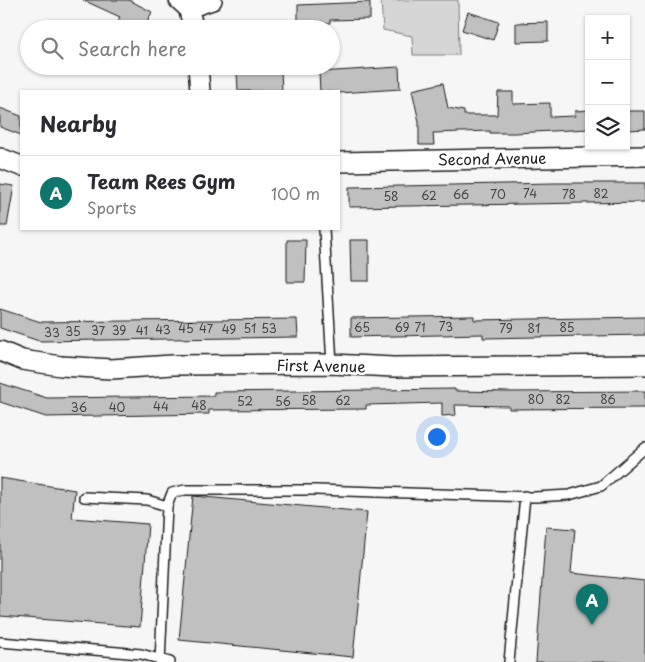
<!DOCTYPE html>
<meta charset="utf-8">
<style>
:root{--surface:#fff;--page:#f7f7f7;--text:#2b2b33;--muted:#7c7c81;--line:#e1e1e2;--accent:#0f766e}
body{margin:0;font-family:"Playpen Sans",sans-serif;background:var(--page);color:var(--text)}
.controls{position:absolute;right:15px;top:15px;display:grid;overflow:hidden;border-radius:0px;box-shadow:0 1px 4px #0004}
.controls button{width:45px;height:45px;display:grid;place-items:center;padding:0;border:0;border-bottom:1px solid var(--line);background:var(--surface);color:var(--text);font:25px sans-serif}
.you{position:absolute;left:436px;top:436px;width:18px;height:18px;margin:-12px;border:4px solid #fff;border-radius:50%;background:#1a73e8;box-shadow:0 0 0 8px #1a73e833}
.badge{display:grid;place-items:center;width:32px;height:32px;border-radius:50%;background:var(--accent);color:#fff;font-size:16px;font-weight:700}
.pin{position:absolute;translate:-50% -41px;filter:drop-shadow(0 1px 2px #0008)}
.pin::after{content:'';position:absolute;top:26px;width:18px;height:15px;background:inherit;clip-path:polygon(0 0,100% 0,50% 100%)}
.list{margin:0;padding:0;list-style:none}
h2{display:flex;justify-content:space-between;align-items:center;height:65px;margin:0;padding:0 20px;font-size:21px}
h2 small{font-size:16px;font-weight:400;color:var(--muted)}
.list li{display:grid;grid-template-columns:32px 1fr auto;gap:15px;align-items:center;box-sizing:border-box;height:75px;padding:0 20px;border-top:1px solid var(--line)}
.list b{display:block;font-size:19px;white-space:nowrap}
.list p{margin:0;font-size:16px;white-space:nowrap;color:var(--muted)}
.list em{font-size:16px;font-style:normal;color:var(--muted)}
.icon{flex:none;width:28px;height:28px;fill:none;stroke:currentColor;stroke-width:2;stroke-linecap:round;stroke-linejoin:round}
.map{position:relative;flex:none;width:645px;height:662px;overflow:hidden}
.search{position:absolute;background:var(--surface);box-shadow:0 1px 4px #0004;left:20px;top:20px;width:320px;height:55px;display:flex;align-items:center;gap:12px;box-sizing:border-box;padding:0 18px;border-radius:28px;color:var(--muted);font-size:19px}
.panel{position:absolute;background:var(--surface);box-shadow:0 1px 4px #0004;left:20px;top:90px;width:320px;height:140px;border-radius:0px}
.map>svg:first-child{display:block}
</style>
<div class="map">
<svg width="645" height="662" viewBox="0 0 645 662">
<rect width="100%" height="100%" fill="#f6f6f6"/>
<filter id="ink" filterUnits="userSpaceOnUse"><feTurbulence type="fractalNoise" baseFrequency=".02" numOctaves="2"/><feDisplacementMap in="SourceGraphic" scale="10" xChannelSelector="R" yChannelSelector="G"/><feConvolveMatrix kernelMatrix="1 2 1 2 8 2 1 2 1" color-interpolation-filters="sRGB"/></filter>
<g filter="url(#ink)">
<!-- green -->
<path fill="#d6d6d6" stroke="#797979" d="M 381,0 L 458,0 L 459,55 L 413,55 L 412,36 L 383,30 Z"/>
<!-- building -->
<path fill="#c0c0c0" stroke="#1c1c1c" d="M 83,0 L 129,0 L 152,12 L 144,29 L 134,29 L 118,20 L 120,17 Z
M 370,2 L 370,19 L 330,20 L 330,23 L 298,24 L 298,5 Z
M 468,12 L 499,22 L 493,40 L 462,30 Z
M 548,22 L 548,41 L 516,42 L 516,23 Z
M 399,67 L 400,89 L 339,93 L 320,91 L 319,72 Z
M 281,71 L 282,91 L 238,91 L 237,72 Z
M 443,83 L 448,108 L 464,111 L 464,115 L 497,115 L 498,92 L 513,92 L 513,104 L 550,103 L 550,117 L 575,116 L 575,111 L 589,110 L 589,129 L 515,133 L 490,133 L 490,131 L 433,133 L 434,145 L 419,145 L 419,122 L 412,90 Z
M 0,108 L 21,116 L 21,135 L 0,127 Z
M 628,111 L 645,111 L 645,129 L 628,130 Z
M 554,183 L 645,183 L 645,202 L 349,207 L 349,187 Z
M 0,184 L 14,186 L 7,226 L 0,226 Z
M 287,240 L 306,240 L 305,282 L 287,282 Z
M 350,240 L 369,240 L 369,281 L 351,281 Z
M 0,309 L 41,322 L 297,319 L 298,337 L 39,341 L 0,328 Z
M 474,316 L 474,320 L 645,317 L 645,335 L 483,338 L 483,334 L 351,337 L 351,318 Z
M 0,383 L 47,398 L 214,396 L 214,392 L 455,389 L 455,391 L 509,392 L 645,391 L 645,408 L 509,409 L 509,406 L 455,405 L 456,415 L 442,416 L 442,403 L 366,405 L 366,409 L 209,410 L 209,414 L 46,417 L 0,402 Z
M 0,478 L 75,490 L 72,518 L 148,524 L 140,627 L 0,616 Z
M 193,496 L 367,512 L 353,657 L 179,640 Z
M 546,527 L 575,529 L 571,573 L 645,581 L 645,662 L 536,662 Z"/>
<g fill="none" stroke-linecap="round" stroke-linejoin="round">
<!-- service casing -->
<g stroke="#1c1c1c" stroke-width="12">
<path id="service" d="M 324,229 L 332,364
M 84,497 L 147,500 L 167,506
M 0,642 L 141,654 L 170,662
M 160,662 L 167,506 L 172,493 L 185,490 L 316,490 L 535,497 L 569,495 L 601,486 L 645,448
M 509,662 L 525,496"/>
</g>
<!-- minor casing -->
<g stroke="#1c1c1c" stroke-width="22">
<path id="minor" d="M 179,0 L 188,8 L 194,29
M 188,8 L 212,0
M 198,66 L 200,91
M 0,158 L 21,166
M 339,162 L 645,156
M 0,351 L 22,360 L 61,366 L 111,369 L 172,365 L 332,364 L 393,367 L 645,365"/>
</g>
<!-- service -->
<use href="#service" stroke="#fff" stroke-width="9"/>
<!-- minor -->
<use href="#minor" stroke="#fff" stroke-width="19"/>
</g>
</g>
<g text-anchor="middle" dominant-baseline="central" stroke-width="5" stroke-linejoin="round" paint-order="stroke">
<!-- number labels -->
<g font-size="12" fill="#454545">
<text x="530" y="193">74</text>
<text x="601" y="193">82</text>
<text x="461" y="194">66</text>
<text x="498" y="194">70</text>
<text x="569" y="194">78</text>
<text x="429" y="195">62</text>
<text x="391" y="196">58</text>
<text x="446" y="326">73</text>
<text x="362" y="327">65</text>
<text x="402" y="327">69</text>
<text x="420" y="327">71</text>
<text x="567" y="327">85</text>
<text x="186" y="328">45</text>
<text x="206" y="328">47</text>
<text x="250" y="328">51</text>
<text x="269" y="328">53</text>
<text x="506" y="328">79</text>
<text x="534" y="328">81</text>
<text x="163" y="329">43</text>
<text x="229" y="329">49</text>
<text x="98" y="330">37</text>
<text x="119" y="330">39</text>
<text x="142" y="330">41</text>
<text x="73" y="331">35</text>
<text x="52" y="332">33</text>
<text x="536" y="399">80</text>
<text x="563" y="399">82</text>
<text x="608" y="399">86</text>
<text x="309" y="400">58</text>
<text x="343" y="400">62</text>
<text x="245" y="401">52</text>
<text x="283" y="401">56</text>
<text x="199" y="405">48</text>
<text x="161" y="406">44</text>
<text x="79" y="407">36</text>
<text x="117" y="407">40</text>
</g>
<!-- street labels -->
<g font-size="15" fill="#1c1c1c" stroke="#fff">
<text transform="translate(492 158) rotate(-1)">Second Avenue</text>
<text transform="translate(321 365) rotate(1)">First Avenue</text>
</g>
</g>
</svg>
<div class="controls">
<button>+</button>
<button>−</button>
<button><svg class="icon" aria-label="layers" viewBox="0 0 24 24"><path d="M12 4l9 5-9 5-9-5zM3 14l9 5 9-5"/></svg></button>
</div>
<div class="you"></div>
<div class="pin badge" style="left:592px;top:625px">A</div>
<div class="search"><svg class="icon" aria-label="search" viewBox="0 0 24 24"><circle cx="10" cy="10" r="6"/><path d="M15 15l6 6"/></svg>Search here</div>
<section class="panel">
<h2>Nearby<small></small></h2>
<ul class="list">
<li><span class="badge">A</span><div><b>Team Rees Gym</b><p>Sports</p></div><em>100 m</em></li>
</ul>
</section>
</div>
